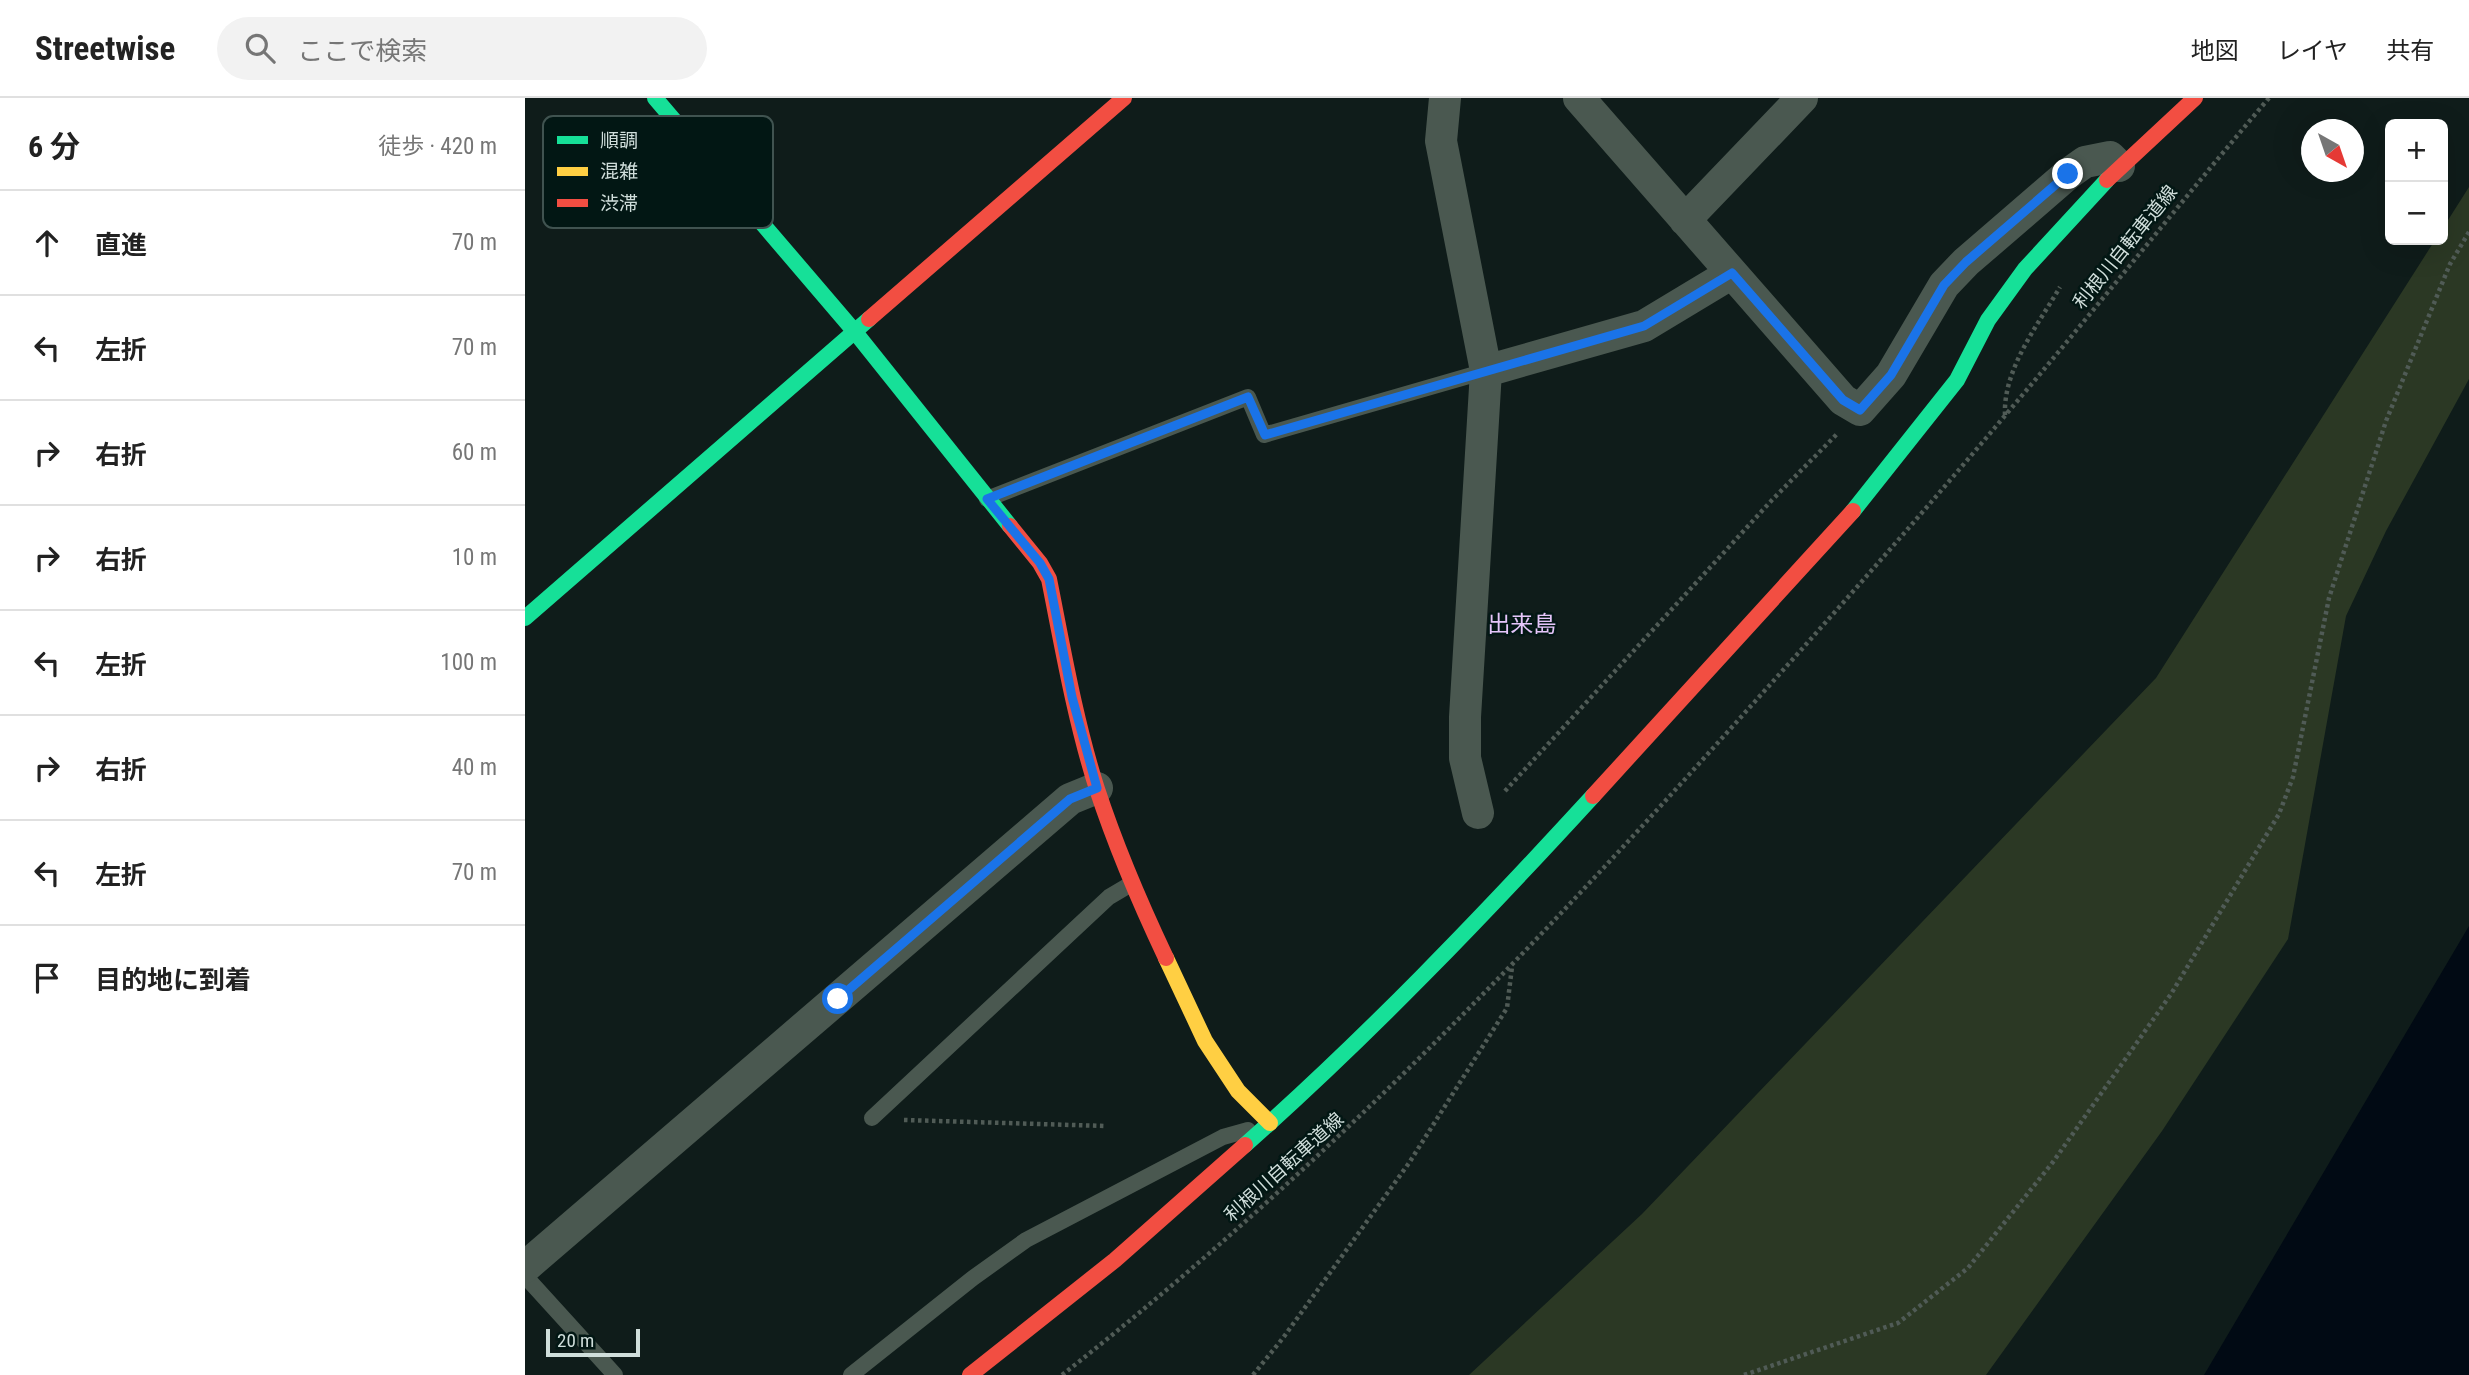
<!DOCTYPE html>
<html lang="ja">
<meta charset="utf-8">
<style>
:root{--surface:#fff;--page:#f2f2f2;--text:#222;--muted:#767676;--line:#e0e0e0}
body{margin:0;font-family:"Roboto Condensed","Noto Sans JP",sans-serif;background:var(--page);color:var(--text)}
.controls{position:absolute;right:21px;top:21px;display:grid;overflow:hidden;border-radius:10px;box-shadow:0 7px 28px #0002}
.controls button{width:63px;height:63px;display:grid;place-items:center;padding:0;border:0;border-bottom:2px solid var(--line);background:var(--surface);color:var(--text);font:35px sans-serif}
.compass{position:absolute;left:1776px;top:21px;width:63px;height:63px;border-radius:50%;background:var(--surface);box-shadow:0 7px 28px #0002;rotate:140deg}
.scale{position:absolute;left:21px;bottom:18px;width:94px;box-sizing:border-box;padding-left:7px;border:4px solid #d0dedb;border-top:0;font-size:19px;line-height:24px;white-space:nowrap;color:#d0dedb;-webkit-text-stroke:5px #021714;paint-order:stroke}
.stop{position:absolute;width:21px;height:21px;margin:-16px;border:5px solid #1a73e8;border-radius:50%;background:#fff}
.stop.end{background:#1a73e8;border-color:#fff;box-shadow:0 2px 7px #0008}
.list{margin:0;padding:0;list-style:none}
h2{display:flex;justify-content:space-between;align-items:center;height:91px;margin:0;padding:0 28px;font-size:30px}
h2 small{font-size:23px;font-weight:400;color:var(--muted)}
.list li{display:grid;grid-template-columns:46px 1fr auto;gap:21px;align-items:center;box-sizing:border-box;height:105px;padding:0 28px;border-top:2px solid var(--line)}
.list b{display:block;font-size:26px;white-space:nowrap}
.list em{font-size:23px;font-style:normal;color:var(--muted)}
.icon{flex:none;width:38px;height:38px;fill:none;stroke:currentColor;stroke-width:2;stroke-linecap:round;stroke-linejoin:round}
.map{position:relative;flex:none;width:1944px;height:1277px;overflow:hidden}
header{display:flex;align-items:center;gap:42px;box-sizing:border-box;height:98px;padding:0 35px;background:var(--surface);border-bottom:2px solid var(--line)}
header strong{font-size:33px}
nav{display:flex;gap:38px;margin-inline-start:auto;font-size:24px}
.search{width:490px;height:63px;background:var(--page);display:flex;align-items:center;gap:18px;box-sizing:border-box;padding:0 24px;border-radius:38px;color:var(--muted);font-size:26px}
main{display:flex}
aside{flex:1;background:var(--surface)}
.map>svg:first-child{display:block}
</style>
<header>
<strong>Streetwise</strong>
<div class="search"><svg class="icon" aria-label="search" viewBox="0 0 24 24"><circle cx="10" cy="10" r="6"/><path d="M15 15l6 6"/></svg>ここで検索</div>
<nav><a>地図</a><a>レイヤ</a><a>共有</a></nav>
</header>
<main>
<aside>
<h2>6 分<small>徒歩 · 420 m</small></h2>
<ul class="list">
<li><svg class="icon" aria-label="ahead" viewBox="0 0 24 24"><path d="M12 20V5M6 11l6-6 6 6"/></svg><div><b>直進</b></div><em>70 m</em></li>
<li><svg class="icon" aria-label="left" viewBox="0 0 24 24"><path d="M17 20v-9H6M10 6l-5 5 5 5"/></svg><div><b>左折</b></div><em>70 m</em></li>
<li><svg class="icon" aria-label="right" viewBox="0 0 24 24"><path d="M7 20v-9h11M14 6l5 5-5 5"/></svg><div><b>右折</b></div><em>60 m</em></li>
<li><svg class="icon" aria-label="right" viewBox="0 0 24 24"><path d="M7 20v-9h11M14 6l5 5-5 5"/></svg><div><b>右折</b></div><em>10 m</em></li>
<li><svg class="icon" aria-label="left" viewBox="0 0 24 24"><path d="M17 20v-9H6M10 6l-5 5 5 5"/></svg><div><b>左折</b></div><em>100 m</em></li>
<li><svg class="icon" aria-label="right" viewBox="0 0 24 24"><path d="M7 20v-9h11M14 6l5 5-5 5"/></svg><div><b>右折</b></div><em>40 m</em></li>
<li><svg class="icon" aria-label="left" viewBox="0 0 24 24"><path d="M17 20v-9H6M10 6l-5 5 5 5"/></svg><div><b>左折</b></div><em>70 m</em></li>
<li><svg class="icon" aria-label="arrive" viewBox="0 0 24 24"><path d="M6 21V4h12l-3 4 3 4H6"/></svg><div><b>目的地に到着</b></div></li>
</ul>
</aside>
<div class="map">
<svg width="1944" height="1277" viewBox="0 0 1944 1277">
<rect width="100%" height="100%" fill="#0f1c1a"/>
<!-- green -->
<path fill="#2b3824" d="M 1944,89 L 1944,281 L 1861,433 L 1821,518 L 1763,841 L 1637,1033 L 1461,1277 L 944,1277 L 1117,1116 L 1631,580 L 1910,142 L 1918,142 L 1918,130 Z"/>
<!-- water -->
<path fill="#010a14" d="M 1944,828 L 1944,1277 L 1679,1277 Z"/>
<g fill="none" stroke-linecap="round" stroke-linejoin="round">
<!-- path -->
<path stroke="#505b56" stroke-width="4.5" stroke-dasharray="3.5 3.5" stroke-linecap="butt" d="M 1480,317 C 1478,271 1513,227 1535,189
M 980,693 L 1247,402 L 1313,335
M 379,1022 L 581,1028
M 537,1277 C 773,1092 980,881 1180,659 C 1281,547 1381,435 1478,320 C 1568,214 1654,106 1744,0
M 728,1277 L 758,1240 L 884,1065 L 982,910 L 987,869
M 1219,1277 L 1373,1225 L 1443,1170 L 1528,1064 L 1646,896 L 1754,716 L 1768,679 L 1804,500 L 1861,323 L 1925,166 L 1944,134"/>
<!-- lane -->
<path stroke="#4a5850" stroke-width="16" d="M 462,401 L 723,299 L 739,337 L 961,273
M 347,1020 L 584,799 L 606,786
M 0,1178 L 90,1277
M 326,1277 L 448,1180 L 501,1142 L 698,1039 L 723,1032"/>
<!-- street -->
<path stroke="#4a5850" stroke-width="32" d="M 920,0 L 916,43 L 961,273 L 940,619 L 940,660 L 953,715
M 1054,0 L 1318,302 L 1335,312 L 1366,277 L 1419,187 L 1441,164 L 1543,76 L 1560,64 L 1585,59 L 1594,68
M 1160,122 L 1277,0
M 961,273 L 1119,228 L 1207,175
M 0,1169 L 545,701 L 572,690"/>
<!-- fast -->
<path stroke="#16e098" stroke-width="16" d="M 130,0 L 330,234 L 485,428
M 1328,413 L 1432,282 L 1463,222 L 1500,171 L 1582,82
M 0,520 L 344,221
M 720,1047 C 843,938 957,819 1068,698"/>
<!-- slow -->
<path stroke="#ffcf43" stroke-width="16" d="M 641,860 L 680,943 L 713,993 L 745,1025"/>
<!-- jam -->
<path stroke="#f24e42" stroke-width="16" d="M 1582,82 L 1670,0
M 344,221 L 599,0
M 485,428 L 515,465 L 524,481 C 538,551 550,622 572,691 C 591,749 615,805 641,860
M 1068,698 L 1328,413
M 445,1277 L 590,1162 L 720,1047"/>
</g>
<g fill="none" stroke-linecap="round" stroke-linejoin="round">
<!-- route -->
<path stroke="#1a73e8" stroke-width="9" d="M 313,901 L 545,701 L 572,690 L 547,599 L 524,481 L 515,465 L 462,401 L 723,299 L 740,337 L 1119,228 L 1207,175 L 1318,302 L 1335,312 L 1366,277 L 1419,187 L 1441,164 L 1543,76"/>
</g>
<g text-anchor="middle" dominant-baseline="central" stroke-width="5" stroke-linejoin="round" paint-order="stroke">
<!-- street labels -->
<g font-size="19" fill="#d0dedb" stroke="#021714">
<text transform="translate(1600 149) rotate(-51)">利根川自転車道線</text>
<text transform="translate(759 1069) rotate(-42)">利根川自転車道線</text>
</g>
<!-- quarter labels -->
<g font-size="23" fill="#e5c5fa" stroke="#021714">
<text x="997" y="526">出来島</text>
</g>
</g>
<!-- legend -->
<rect x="18" y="18" width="230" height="112" rx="10" fill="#021714" stroke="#405350" stroke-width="2"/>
<rect x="32" y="38" width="31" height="8" fill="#16e098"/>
<rect x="32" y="69" width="31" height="9" fill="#ffcf43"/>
<rect x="32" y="101" width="31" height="8" fill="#f24e42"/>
<g font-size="19" fill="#d0dedb">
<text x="75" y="49">順調</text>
<text x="75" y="80">混雑</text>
<text x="75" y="112">渋滞</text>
</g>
</svg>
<div class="controls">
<button>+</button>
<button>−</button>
</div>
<svg class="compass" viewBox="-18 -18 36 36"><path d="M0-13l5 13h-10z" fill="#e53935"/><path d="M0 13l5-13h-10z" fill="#767676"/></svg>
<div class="scale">20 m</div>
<div class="stop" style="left:313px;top:901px"></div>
<div class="stop end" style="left:1543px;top:76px"></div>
</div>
</main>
